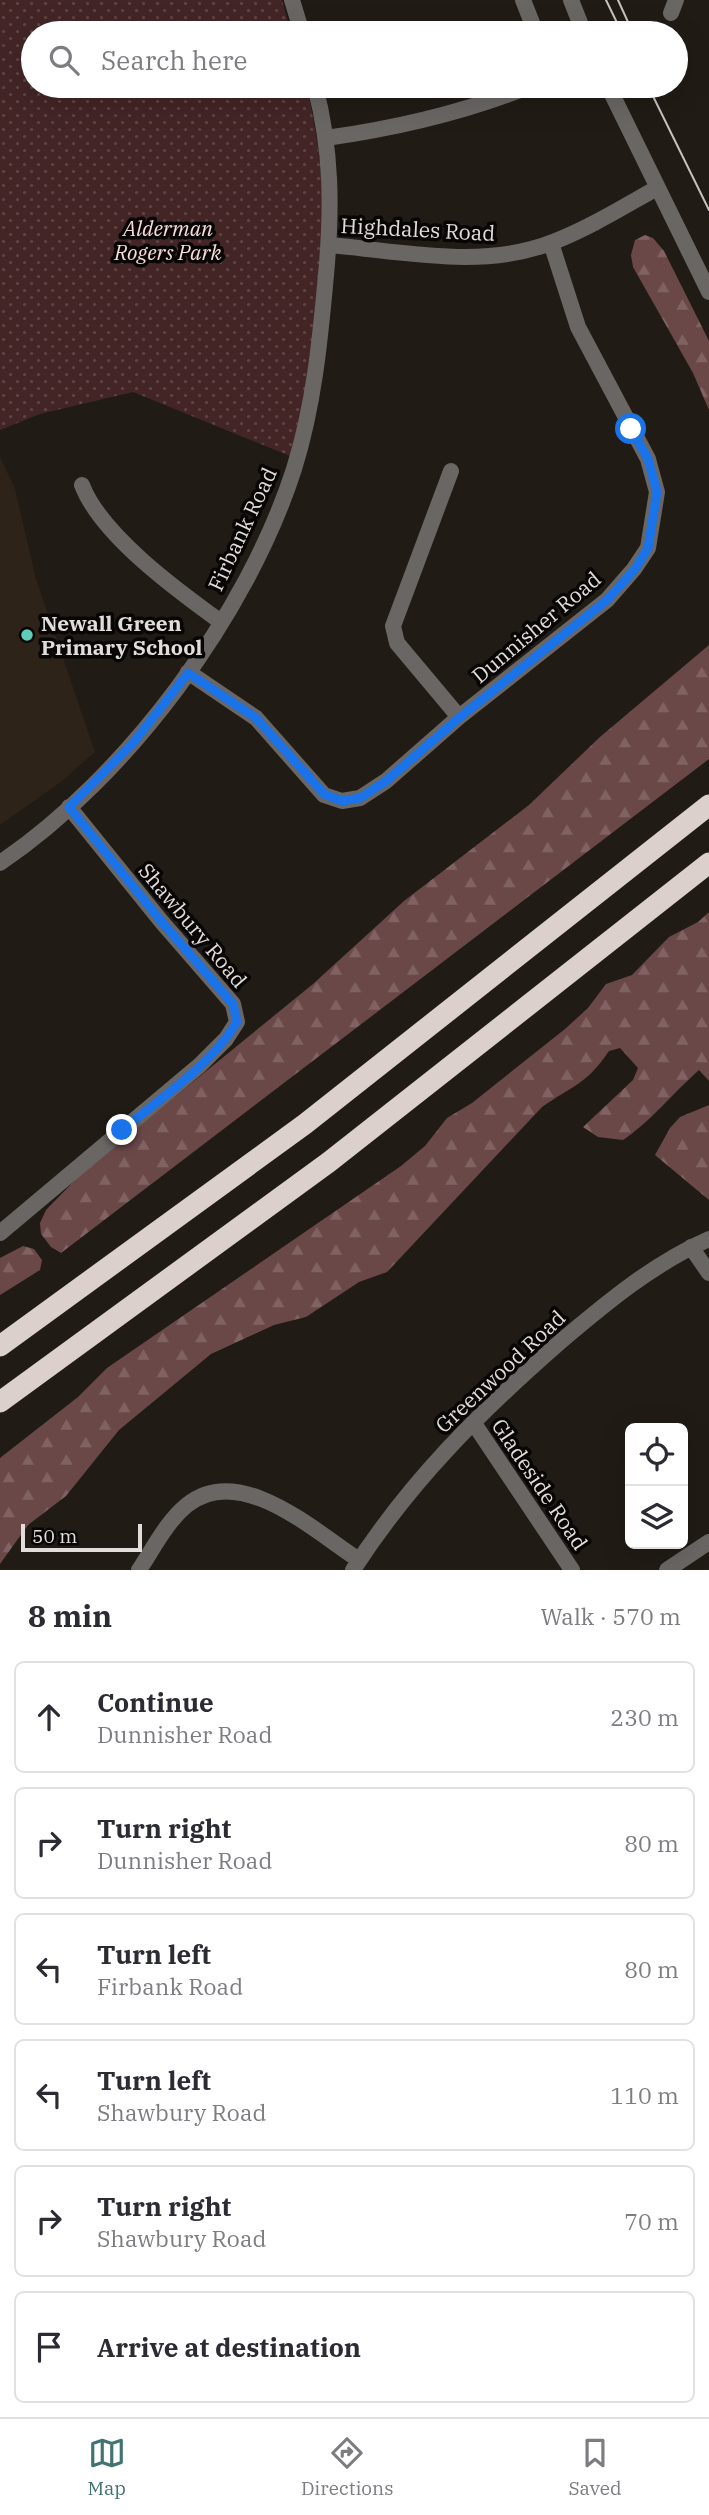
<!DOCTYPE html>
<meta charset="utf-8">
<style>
:root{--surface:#fff;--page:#f7f7f7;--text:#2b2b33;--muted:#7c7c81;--line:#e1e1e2;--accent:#417470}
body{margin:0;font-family:"IBM Plex Serif",serif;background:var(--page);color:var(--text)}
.controls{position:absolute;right:21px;bottom:21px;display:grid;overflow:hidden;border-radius:10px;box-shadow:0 7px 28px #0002}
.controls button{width:63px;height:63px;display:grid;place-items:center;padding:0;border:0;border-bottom:2px solid var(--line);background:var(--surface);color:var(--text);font:35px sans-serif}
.scale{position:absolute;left:21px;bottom:18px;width:121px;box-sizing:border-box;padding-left:7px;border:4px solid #e2ddda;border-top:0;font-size:19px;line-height:24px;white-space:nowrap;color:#e2ddda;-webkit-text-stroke:5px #080604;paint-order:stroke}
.stop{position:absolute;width:21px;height:21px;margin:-16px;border:5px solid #1a73e8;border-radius:50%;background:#fff}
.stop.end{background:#1a73e8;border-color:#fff;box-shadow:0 2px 7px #0008}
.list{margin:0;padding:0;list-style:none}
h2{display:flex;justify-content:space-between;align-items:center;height:91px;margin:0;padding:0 28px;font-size:30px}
h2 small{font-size:23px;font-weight:400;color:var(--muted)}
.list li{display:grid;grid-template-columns:46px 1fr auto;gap:21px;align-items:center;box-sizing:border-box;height:112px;margin:0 14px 14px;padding:0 14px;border:2px solid var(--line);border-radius:10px}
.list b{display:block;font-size:26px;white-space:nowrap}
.list p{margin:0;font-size:23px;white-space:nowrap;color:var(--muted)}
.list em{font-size:23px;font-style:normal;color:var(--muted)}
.icon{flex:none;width:38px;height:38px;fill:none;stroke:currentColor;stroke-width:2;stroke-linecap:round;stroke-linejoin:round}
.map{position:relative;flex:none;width:709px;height:1570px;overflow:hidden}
.search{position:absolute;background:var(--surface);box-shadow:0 7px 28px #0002;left:21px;right:21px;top:21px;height:77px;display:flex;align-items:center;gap:18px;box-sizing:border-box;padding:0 24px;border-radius:38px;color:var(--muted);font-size:26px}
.sheet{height:847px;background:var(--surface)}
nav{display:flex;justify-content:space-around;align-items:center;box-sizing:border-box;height:98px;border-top:2px solid var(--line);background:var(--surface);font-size:19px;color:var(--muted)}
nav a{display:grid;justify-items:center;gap:4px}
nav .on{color:var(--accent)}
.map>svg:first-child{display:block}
</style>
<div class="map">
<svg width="709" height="1570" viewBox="0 0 709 1570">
<defs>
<pattern id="forest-firs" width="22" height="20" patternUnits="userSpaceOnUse" patternTransform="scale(1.75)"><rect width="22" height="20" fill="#6b4848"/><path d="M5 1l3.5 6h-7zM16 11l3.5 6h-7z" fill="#806262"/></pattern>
<pattern id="park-dots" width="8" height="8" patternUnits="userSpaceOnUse" patternTransform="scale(1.75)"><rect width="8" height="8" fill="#432526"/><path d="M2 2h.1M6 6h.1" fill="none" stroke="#5e4445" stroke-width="1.8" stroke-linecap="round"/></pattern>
</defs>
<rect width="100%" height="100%" fill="#201b15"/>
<!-- built -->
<path fill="#2d2319" d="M 0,457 L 15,489 L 36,579 L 95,752 L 62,781 L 0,825 Z"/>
<!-- forest -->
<path fill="url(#forest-firs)" d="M 645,235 L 653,238 L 664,251 L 709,341 L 709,410 L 693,373 L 633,267 L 631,255 L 635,240 Z
M 709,645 L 709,759 L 61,1253 L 51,1247 L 41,1234 L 40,1223 L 46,1210 L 86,1169 L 313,984 L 404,901 L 529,805 L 600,737 Z
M 709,912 L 709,1081 L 699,1070 C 674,1092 649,1123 623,1140 L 598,1137 L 583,1127 L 633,1080 L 638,1068 L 620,1048 L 609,1051 C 587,1084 572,1086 542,1107 L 387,1272 L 359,1282 L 306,1317 L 274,1325 L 211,1354 L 119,1430 L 66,1496 L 28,1525 L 0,1564 L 0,1458 L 78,1397 L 107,1368 L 401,1166 L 425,1146 L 447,1118 L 472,1103 L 565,1029 L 588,1008 L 606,984 L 632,975 L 669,937 L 698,922 Z
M 709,1105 L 709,1200 L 655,1155 L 670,1128 L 680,1117 Z
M 23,1246 L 34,1249 L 42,1260 L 40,1270 L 0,1295 L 0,1258 Z"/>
<!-- park -->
<path fill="url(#park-dots)" d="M 0,0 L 282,0 L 291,33 L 33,33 L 33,86 L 306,86 C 329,172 328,285 312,373 C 307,401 297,429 290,456 L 133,392 L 40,414 L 0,430 Z"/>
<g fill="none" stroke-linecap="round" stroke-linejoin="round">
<!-- minor -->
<path stroke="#6a6664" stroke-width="16" d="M 292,0 L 302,33
M 523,0 L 536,33
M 571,0 L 584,33
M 671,13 L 676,0
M 608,86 L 709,292
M 326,138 C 397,128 463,113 530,86
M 329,245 C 401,251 483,270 553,242 C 589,228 623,207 657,188
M 451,471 L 393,626 L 397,643 L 459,717
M 82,485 C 101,535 178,591 221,622
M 188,672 L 256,718 L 324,795 L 342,801 L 360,798 L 386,781 L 459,717 L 607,600 L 634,569 L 648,548 L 657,492 L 648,459 L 578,327 L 551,243
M 0,863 C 127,777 247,615 294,469 C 314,405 320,341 326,275 C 332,209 332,151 315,86
M 0,1233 L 200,1065 L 226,1039 L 237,1022 L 233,1004 L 161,921 L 69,807
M 691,1247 L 709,1273
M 473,1422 L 572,1570
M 139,1570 C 153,1549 167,1521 187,1505 C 240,1462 314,1531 359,1560
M 353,1570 C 411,1480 480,1412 560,1342 C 606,1303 654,1263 709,1239
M 667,1570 L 709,1542"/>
<!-- highway -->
<path stroke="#dbd0cc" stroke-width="21" d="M 0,1346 L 305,1124 L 709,805
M 0,1402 L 329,1162 L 709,863"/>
<!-- tram -->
<path stroke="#c8c3c0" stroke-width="2" d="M 606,0 L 622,33
M 618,0 L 633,33
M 648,86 L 709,210"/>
</g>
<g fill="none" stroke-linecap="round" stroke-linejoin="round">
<!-- route -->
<path stroke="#1a73e8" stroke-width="9" d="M 122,1130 C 162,1097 210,1066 237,1022 L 233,1004 L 161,921 L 69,807 L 133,743 L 188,673 L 256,718 L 324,794 L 342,801 L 360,798 L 386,781 L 460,717 L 607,600 L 635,569 L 648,548 L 657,492 L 648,459 L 631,429"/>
</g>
<!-- markers -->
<circle fill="#5cceba" stroke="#080604" stroke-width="2.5" cx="27" cy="635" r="7"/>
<g text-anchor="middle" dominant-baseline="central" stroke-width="7" stroke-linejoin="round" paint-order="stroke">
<!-- park labels -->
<g font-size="21" font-style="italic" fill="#f8dcdb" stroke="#080604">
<text x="168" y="228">Alderman<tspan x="168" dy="24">Rogers Park</tspan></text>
</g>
<!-- street labels -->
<g font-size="21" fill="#e2ddda" stroke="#080604">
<text transform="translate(418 229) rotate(3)">Highdales Road</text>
<text transform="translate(242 529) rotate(-65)">Firbank Road</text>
<text transform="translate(536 627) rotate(-40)">Dunnisher Road</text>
<text transform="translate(193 925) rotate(50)">Shawbury Road</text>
<text transform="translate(500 1371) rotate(-43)">Greenwood Road</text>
<text transform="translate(540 1484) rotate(56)">Gladeside Road</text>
</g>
<!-- poi labels -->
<g font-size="21" font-weight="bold" fill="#e2ddda" stroke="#080604" text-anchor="start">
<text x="41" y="623">Newall Green<tspan x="41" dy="24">Primary School</tspan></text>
</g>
</g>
</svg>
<div class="controls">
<button><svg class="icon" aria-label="locate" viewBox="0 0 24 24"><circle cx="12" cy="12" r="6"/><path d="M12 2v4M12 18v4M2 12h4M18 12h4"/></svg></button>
<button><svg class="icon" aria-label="layers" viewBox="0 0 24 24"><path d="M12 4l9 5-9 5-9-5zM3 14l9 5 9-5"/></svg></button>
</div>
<div class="scale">50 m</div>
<div class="stop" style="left:631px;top:429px"></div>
<div class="stop end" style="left:122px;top:1130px"></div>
<div class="search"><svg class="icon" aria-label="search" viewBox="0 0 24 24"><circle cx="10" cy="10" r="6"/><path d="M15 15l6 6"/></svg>Search here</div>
</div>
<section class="sheet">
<h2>8 min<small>Walk · 570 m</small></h2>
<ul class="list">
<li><svg class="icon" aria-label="ahead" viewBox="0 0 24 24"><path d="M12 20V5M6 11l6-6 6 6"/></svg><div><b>Continue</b><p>Dunnisher Road</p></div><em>230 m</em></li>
<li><svg class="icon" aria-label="right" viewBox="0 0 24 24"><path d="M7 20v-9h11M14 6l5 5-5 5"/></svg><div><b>Turn right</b><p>Dunnisher Road</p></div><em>80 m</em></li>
<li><svg class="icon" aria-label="left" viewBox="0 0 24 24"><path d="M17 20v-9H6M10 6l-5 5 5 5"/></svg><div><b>Turn left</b><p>Firbank Road</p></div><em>80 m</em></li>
<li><svg class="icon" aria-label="left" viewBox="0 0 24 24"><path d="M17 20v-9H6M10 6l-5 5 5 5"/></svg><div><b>Turn left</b><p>Shawbury Road</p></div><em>110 m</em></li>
<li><svg class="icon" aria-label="right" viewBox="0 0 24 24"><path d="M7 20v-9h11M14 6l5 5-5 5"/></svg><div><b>Turn right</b><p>Shawbury Road</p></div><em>70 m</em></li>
<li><svg class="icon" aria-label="arrive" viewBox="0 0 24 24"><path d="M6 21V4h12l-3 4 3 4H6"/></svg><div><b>Arrive at destination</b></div></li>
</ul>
</section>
<nav>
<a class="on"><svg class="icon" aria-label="map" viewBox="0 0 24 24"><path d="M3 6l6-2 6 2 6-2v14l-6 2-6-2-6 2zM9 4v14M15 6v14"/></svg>Map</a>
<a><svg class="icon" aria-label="directions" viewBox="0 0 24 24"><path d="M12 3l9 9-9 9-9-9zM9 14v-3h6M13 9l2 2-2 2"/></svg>Directions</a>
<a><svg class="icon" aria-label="saved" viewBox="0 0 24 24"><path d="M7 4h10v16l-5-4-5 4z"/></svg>Saved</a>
</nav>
